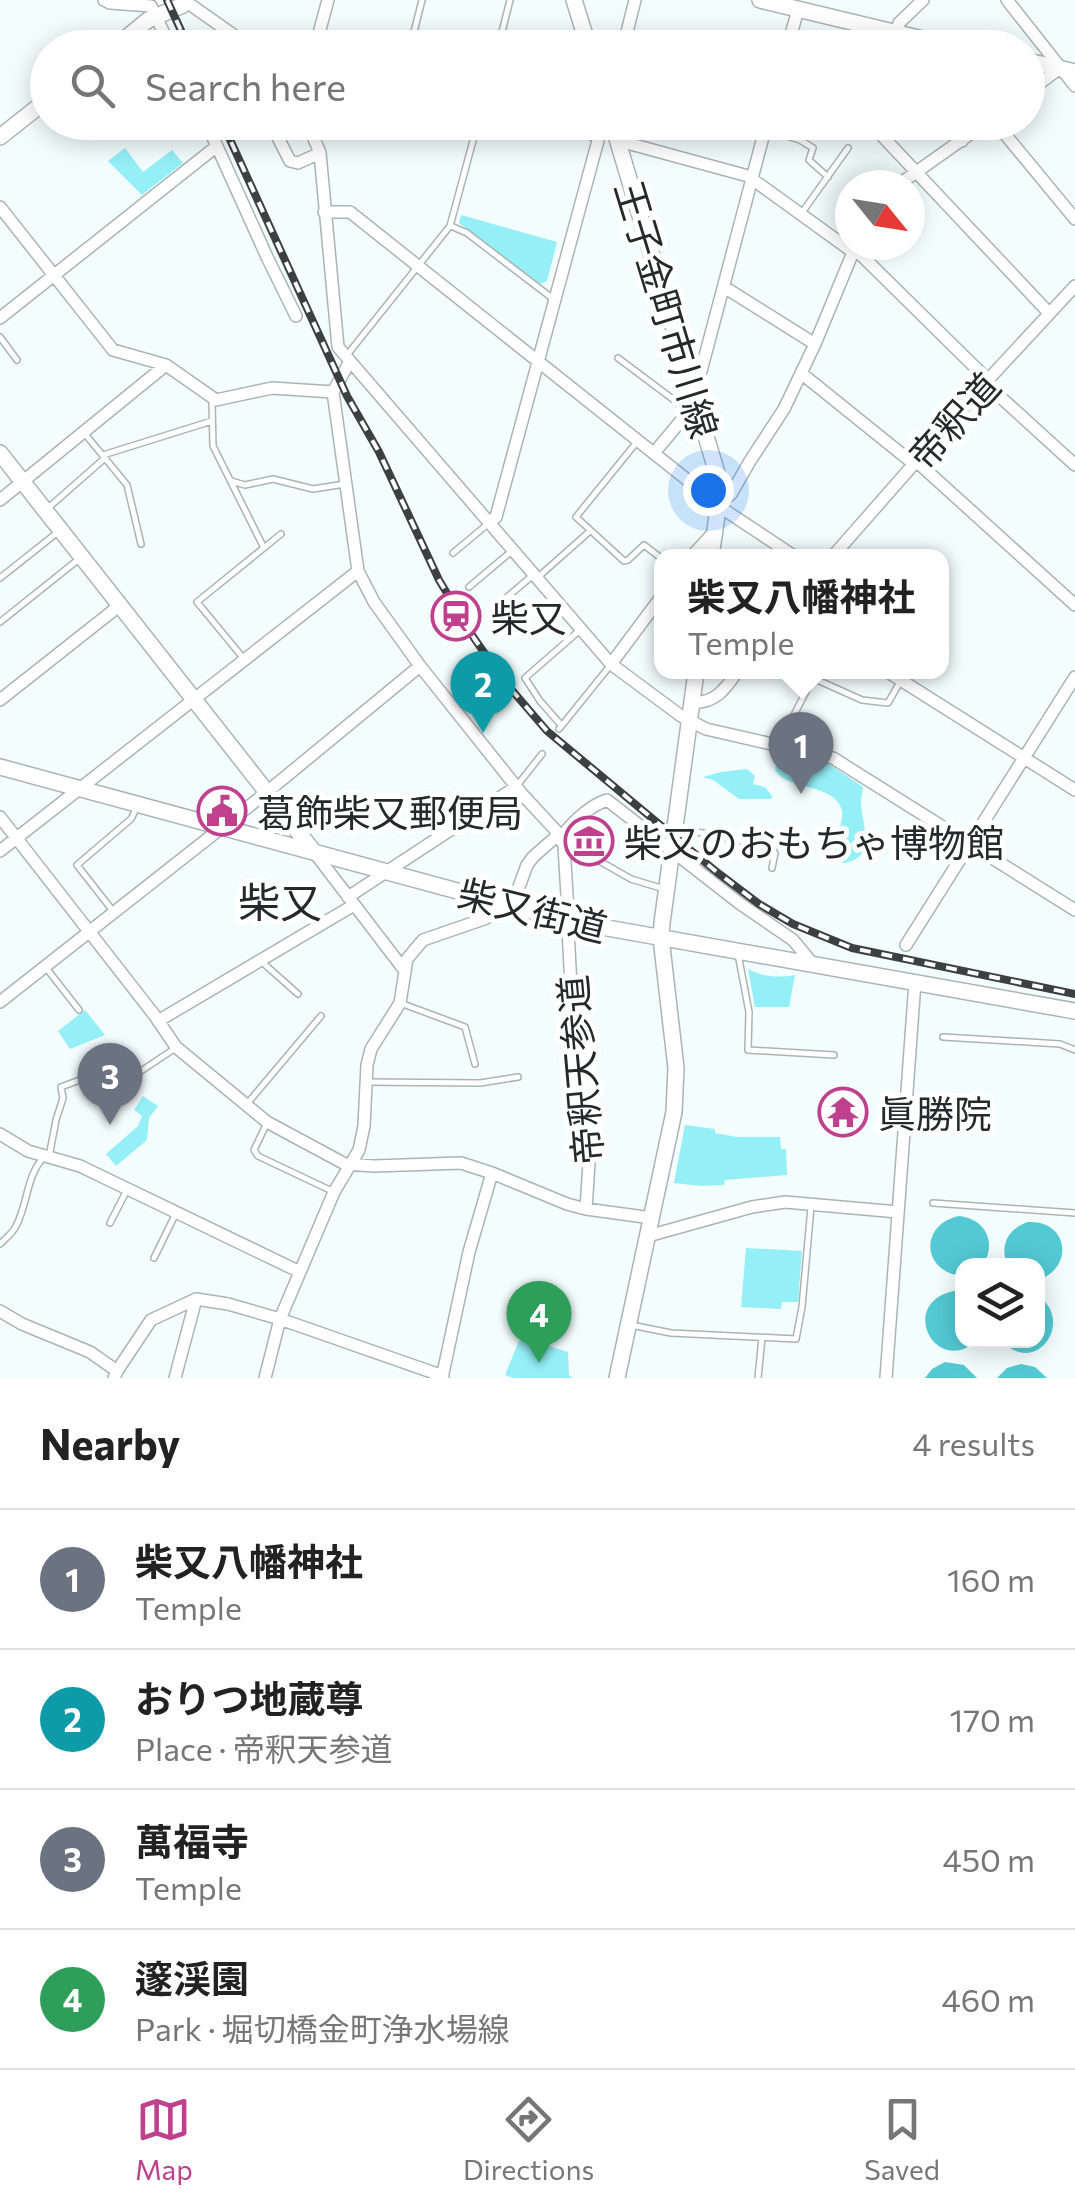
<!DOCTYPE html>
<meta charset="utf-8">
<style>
:root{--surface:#fff;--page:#f2f2f2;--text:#222;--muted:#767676;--line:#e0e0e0;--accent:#bf408d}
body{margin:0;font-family:Commissioner,"Noto Sans JP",sans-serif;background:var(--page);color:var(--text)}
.controls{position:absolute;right:30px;bottom:30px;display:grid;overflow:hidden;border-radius:20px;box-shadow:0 5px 25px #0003}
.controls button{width:90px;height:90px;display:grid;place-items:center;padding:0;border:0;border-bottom:2px solid var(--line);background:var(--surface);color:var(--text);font:50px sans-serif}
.compass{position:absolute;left:835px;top:170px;width:90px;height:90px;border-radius:50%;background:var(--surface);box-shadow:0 5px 25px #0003;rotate:120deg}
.you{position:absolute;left:708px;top:490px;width:35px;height:35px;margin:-25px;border:8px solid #fff;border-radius:50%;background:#1a73e8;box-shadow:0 0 0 15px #1a73e833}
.badge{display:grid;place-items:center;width:65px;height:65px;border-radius:50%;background:var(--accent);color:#fff;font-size:32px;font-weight:700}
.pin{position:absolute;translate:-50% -82px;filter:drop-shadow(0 2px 5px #0008)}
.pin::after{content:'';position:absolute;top:52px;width:35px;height:30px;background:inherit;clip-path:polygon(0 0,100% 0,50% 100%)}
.popup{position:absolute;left:654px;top:549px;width:295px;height:130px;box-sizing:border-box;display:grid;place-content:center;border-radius:20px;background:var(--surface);filter:drop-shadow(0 2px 8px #0005);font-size:32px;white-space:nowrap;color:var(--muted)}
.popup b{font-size:38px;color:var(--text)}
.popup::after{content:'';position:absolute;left:50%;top:100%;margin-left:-20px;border:20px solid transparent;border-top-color:var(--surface)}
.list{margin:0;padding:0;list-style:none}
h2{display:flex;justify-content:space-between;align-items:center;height:130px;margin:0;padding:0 40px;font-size:42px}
h2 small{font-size:32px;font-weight:400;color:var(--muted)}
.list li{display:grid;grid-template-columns:65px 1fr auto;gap:30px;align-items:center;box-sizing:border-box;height:140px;padding:0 40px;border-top:2px solid var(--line)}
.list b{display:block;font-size:38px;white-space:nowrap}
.list p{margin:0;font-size:32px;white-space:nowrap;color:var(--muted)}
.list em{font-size:32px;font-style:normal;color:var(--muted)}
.icon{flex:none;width:55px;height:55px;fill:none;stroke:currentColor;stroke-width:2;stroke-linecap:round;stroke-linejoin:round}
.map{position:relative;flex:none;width:1075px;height:1378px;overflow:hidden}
.search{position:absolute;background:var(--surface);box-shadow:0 5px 25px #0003;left:30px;right:30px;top:30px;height:110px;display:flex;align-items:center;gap:25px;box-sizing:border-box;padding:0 35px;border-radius:55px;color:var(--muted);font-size:38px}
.sheet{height:690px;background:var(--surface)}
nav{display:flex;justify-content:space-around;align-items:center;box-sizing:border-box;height:140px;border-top:2px solid var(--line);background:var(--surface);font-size:28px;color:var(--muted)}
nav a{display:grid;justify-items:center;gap:5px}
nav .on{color:var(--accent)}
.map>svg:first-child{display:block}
</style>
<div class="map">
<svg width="1075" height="1378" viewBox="0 0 1075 1378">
<rect width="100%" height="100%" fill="#f3fdfd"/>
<!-- green -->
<path fill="#94eff7" d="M 125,148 L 143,172 L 172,150 L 183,163 L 142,195 L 108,161 Z
M 461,215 L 557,242 L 547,281 L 540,284 L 459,223 Z
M 826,762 L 863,787 C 863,792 861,797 861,803 C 862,827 878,858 843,863 L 835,857 C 835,843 844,819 842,810 C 833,782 789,792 775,770 L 776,765 Z
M 747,769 L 755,776 L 753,784 L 765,787 L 773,797 L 770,799 L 739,799 L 713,780 L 703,777 L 721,772 Z
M 748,969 C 763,977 779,978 795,975 L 789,1007 L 755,1007 Z
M 85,1010 L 105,1035 L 70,1049 L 58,1031 Z
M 143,1096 L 158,1106 L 149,1118 L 147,1140 L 116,1166 L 106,1154 L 138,1126 L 142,1116 L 134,1110 Z
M 685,1125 L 715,1129 L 715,1133 L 737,1137 L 780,1137 L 781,1149 L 786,1149 L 787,1175 L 725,1180 L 724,1185 L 701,1186 L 674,1183 Z
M 746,1248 L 802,1251 L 798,1302 L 782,1302 L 781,1309 L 741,1307 Z
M 519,1341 L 549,1346 L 568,1352 L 569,1375 L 573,1378 L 513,1378 L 505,1375 Z"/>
<!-- water -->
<path fill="#53c9d3" d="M 959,1216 C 986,1219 997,1243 983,1265 L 962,1266 L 961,1276 C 921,1271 920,1224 959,1216 Z
M 1028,1222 C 1068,1220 1075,1266 1039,1280 L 1038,1281 L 1038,1266 L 1007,1265 C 1000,1245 1007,1229 1028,1222 Z
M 954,1291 L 962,1292 L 962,1340 L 977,1341 C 934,1377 898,1302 954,1291 Z
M 1038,1296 C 1075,1320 1037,1378 1002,1341 L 1038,1340 Z
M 945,1362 L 964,1365 L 977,1378 L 925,1378 L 932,1369 Z
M 1021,1364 L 1035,1367 L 1047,1378 L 997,1378 L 1007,1368 Z"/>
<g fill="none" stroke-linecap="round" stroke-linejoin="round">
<!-- lane casing -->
<g stroke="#abb4b5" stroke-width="8">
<path id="lane" d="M 410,48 L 422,0
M 498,48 L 510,0
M 767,130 L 800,140 L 813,148 L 809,160 L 828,177
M 801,214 L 848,148
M 451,226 L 467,233 L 552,298
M 0,337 L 17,360
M 347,355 L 450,226 L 478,122
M 618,358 L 686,409
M 212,402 L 213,446 L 264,548
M 85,434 L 127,485 L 141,544
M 636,443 L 576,517 L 624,561 L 628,560 L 644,545 L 661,558
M 103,455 L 212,421
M 231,481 L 245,485 L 273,479 L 313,489 L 345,484
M 47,509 L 105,458
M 453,553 L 489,523
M 0,578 L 58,532
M 537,578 L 590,531
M 469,587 L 513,550
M 500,603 L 532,576
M 0,622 L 79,559
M 244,659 L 197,602 L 281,534
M 561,725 L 540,701 L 525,678 L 580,630
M 559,729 L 609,667
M 783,746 L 794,715 L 813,678 L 862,700 L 888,703 L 900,682
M 516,787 L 542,754
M 678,828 L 770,847 L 775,853 L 772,868
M 566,842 L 631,879 L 664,889
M 113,911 L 77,865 L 131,819 L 137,807
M 738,954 L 749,1012 L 748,1050 L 834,1055
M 263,963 L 298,994
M 47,969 L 79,1010
M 403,1004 L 465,1027 L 475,1064
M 943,1037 L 1060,1044 L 1075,1050
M 367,1082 L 480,1083 L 518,1077
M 246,1105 L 321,1016
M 266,1125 L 254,1150 L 258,1156 L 334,1192
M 49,1157 L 56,1120 L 63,1098 L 61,1087 L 117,1066 L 129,1079 L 174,1049
M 933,1203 L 1075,1213
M 110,1223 L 127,1190
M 0,1244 C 5,1239 13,1233 16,1226 C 28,1204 26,1177 43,1158
M 154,1258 L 176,1213
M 631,1325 L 671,1333 L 796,1339 L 802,1307 L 811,1207
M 758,1378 L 762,1338"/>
</g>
<!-- street casing -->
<g stroke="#abb4b5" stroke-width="14">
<path id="street" d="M 104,0 L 110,3 L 151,6 L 171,48
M 1007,0 L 1075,86
M 188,3 L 252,48
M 896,34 L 899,23 L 923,0
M 315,48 L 328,0
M 623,48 L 635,0
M 787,48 L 798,10
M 1028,92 L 1060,68
M 206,122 L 267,257 L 296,316
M 270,122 L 290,161 L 298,163 L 320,153
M 307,122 L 320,153 L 338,347 L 350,361
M 548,122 L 599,136
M 869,122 L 1049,313
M 951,122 L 962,141
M 995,122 L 1075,219
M 620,146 L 627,143 L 748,176 L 853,252
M 898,185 L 987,122
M 0,207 L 113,350 L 166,365 L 216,400 L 272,388 L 333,392 L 358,571 L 374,602 L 420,666 L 522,794 L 559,834 L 564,846 L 568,912
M 324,212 L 350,212 L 729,513 L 794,556
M 855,249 L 988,380
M 724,287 L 815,344
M 0,318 L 217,146
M 801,373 L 914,464
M 985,383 L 1075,465
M 692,391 L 700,375 L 767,122
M 333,392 L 350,361 L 611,664 L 681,716 L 706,729 L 833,758 L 1075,910
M 654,453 L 689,411 L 697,408
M 916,461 L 1075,605
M 0,500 L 166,365
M 718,504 L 731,494 L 750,461 L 784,409 L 815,344 L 856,245
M 490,522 L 496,517 L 603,122
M 692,556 L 714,532
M 833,556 L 985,383 L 1075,286
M 611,664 L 661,597
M 888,672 L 1075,790
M 0,700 L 119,606
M 693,702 C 715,704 726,688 737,672
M 0,817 L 155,1016 L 176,1047 L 267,1122 L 345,1164 L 374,1166 L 461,1163 L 492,1173 L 567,1204 L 586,1209 L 652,1218
M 561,837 C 573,822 589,806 607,800 L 739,903 L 793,940 L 812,963
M 0,851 L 358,571
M 314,852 L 405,971
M 348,897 L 516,787
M 512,906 L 527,865 L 533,857 L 559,834
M 568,930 L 577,1098 L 590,1147 L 586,1209
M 906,945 L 1075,677
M 0,1002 L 267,792 L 420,666
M 158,1021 L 354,905
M 0,1134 L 28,1151 L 80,1166 L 300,1272
M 648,1236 L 752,1207 L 785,1202 L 898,1212
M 0,1311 L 22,1324 L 90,1352 L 117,1371
M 114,1378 L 117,1371 L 151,1320 L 196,1299 L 228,1304 L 280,1319 L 443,1376
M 175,1378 L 196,1299
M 265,1378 L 280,1319 L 334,1192 L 359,1150 L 364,1126 L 367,1065 L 371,1049 L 400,1003 L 407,959 L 423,940 L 484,919 L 498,912 L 504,903
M 442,1378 L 469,1252 L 492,1173
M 886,1378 L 915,982"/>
</g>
<!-- secondary casing -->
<g stroke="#abb4b5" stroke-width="18">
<path id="secondary" d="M 574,0 L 589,48
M 760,0 L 960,48
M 114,48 L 148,20 L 183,5
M 1028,61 L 1075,72
M 612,122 L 717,473 C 721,501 715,529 711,556
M 0,137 L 48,99
M 0,453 L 314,852
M 0,767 L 568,921 L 1075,1011
M 617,1378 L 674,1112 L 676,1068 L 661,938 L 662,923 L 696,672"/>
</g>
<!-- lane -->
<use href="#lane" stroke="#fff" stroke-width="5"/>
<!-- street -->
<use href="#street" stroke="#fff" stroke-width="11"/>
<!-- secondary -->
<use href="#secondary" stroke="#fff" stroke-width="15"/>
<!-- rail casing -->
<g stroke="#3c4041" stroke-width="8">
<path id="rail" d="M 167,0 L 189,48
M 222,122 L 347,396 L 379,452 L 439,580 L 474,638 L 504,681 L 547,731 L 718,873 L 759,904 L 793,924 L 852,948 L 1075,994"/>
</g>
<!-- rail -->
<use href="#rail" stroke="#fff" stroke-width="4" stroke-dasharray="11" stroke-linecap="butt"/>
</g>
<!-- icons -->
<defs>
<g id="station-ring" transform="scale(2.5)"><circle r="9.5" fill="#fff" stroke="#bf408d" stroke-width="1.5"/><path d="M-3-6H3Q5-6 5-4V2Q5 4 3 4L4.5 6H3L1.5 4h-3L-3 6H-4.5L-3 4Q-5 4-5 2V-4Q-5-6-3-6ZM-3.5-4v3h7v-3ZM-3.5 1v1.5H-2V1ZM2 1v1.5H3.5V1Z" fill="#bf408d"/></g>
<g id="civic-ring" transform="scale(2.5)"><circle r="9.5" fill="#fff" stroke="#bf408d" stroke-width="1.5"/><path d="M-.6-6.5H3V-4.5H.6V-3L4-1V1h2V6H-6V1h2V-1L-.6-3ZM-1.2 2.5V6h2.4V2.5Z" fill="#bf408d"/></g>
<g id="museum-ring" transform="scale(2.5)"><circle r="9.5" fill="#fff" stroke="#bf408d" stroke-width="1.5"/><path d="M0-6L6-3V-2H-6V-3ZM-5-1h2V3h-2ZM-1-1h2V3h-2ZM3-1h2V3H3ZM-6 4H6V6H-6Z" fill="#bf408d"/></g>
<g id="temple-ring" transform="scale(2.5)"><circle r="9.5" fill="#fff" stroke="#bf408d" stroke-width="1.5"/><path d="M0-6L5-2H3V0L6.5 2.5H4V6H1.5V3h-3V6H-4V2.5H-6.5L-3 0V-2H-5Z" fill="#bf408d"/></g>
</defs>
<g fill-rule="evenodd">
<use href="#station-ring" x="456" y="616"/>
<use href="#civic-ring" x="222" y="811"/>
<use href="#museum-ring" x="589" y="841"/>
<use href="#temple-ring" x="843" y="1112"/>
</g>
<g text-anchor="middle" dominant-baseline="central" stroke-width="10" stroke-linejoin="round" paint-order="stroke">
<!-- street labels -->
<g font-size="38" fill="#26292a" stroke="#fff">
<text transform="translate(668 309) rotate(73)">王子金町市川線</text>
<text transform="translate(953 420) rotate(-48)">帝釈道</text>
<text transform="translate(533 909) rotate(14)">柴又街道</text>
<text transform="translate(579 1070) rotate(-95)">帝釈天参道</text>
</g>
<!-- poi labels -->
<g font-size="38" fill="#26292a" stroke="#fff" text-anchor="start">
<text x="491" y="616">柴又</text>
<text x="257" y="811">葛飾柴又郵便局</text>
<text x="624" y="841">柴又のおもちゃ博物館</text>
<text x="878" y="1112">眞勝院</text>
</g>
<!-- quarter labels -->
<g font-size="42" fill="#26292a" stroke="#fff">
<text x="280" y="901">柴又</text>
</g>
</g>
</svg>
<div class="controls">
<button><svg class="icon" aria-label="layers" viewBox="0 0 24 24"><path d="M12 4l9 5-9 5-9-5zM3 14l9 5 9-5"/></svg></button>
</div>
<svg class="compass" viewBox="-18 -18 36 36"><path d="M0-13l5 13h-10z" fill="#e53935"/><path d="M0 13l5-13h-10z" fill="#767676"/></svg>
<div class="you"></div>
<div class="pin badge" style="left:801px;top:794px;background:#6b7280">1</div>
<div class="popup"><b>柴又八幡神社</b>Temple</div>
<div class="pin badge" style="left:483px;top:733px;background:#0f9aa8">2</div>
<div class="pin badge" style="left:110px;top:1125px;background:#6b7280">3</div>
<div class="pin badge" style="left:539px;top:1363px;background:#2e9e5b">4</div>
<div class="search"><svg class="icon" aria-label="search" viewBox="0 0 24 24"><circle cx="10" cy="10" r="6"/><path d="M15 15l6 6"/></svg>Search here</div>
</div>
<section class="sheet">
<h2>Nearby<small>4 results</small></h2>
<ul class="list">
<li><span class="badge" style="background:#6b7280">1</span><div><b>柴又八幡神社</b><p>Temple</p></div><em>160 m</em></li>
<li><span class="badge" style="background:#0f9aa8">2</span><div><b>おりつ地蔵尊</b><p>Place · 帝釈天参道</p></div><em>170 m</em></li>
<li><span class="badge" style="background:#6b7280">3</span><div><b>萬福寺</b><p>Temple</p></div><em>450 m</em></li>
<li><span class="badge" style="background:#2e9e5b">4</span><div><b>邃渓園</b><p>Park · 堀切橋金町浄水場線</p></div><em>460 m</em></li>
</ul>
</section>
<nav>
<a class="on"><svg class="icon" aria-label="map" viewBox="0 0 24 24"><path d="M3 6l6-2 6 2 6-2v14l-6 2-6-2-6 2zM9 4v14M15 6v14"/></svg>Map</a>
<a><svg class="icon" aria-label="directions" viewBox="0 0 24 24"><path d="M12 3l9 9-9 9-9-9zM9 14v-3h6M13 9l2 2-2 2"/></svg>Directions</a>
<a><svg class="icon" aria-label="saved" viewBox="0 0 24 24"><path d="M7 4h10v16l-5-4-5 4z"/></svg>Saved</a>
</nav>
